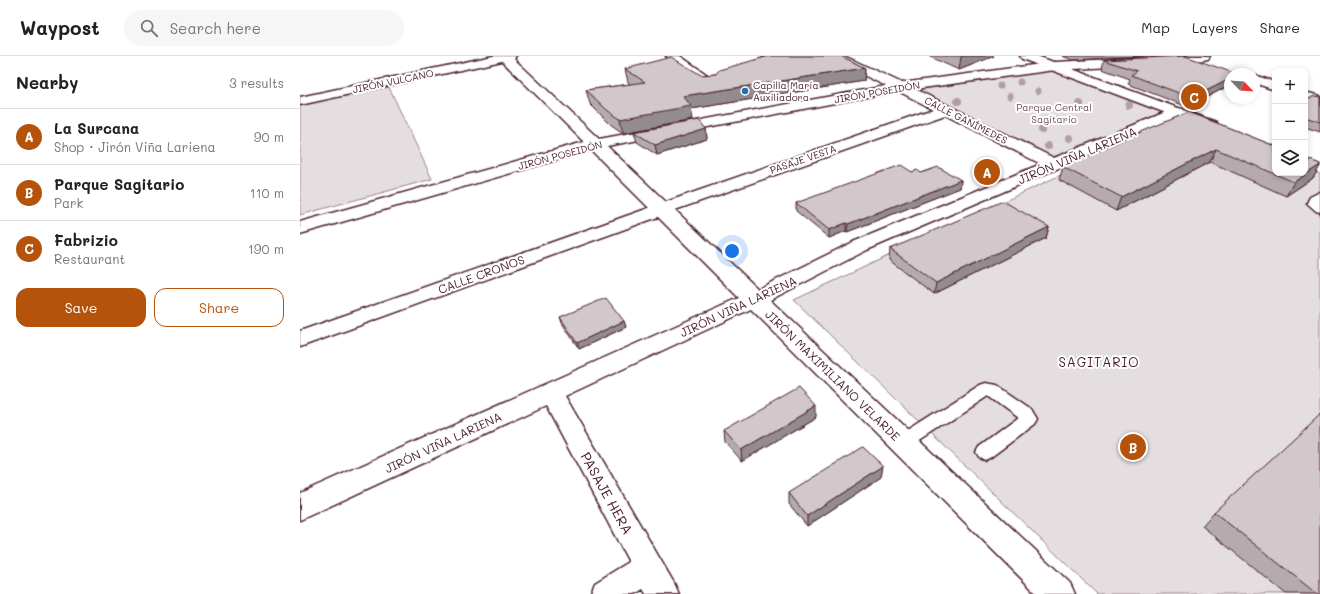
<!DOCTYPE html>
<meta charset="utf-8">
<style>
:root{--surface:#fff;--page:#f6f6f6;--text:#222;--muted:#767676;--line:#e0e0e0;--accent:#b45309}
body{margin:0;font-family:Mali,sans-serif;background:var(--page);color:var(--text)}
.controls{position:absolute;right:12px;top:12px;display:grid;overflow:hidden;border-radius:8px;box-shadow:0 2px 6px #0003}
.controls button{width:36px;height:36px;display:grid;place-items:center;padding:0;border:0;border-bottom:1px solid var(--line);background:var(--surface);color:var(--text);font:20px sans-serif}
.compass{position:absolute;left:924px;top:12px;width:36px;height:36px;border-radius:50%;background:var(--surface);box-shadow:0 2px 6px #0003;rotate:115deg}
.you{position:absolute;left:432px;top:195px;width:14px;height:14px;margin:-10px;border:3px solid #fff;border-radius:50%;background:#1a73e8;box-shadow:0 0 0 6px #1a73e833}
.badge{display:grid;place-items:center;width:26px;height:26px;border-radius:50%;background:var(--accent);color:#fff;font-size:13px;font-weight:700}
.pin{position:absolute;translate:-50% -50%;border:2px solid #fff;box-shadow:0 1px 4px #0006}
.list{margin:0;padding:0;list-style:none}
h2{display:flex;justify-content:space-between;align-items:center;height:52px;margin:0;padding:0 16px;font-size:17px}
h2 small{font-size:13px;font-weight:400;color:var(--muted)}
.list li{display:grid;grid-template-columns:26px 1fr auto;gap:12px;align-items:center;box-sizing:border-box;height:56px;padding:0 16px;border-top:1px solid var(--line)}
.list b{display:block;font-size:15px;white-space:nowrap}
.list p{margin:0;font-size:13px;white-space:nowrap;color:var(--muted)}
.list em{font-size:13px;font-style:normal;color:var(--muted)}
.actions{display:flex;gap:8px;padding:12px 16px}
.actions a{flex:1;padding:9px 0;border:1px solid var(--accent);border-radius:12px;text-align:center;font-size:14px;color:var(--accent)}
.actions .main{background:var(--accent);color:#fff}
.icon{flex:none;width:22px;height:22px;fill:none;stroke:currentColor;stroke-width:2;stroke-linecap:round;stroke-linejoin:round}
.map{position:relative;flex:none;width:1020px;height:538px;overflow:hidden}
header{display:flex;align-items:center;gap:24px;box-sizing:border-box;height:56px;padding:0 20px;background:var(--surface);border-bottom:1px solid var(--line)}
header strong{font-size:19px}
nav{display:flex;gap:22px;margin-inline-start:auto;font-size:14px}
.search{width:280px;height:36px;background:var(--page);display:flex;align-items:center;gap:10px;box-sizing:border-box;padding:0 14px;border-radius:22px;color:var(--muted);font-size:15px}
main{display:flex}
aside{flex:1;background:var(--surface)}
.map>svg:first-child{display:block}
</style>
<header>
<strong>Waypost</strong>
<div class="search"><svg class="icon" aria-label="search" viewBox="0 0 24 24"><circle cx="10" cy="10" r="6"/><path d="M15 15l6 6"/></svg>Search here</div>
<nav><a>Map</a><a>Layers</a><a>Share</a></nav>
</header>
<main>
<aside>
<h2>Nearby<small>3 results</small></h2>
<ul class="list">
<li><span class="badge">A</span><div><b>La Surcana</b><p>Shop · Jirón Viña Lariena</p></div><em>90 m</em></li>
<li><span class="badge">B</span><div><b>Parque Sagitario</b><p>Park</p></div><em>110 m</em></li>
<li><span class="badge">C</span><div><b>Fabrizio</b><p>Restaurant</p></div><em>190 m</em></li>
</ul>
<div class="actions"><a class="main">Save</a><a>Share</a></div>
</aside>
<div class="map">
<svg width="1020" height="538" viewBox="0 0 1020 538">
<rect width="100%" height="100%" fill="#fff"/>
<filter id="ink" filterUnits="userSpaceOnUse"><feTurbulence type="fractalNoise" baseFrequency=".025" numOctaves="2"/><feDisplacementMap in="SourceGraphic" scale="8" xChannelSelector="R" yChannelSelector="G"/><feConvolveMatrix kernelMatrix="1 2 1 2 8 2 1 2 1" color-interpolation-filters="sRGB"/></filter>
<g filter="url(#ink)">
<!-- green -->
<path fill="#e5dee0" stroke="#987e86" d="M 750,15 L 760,17 L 863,55 L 861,58 L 762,99 L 752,101 L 619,35 L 622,33 Z
M 88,29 L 132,123 L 0,159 L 0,49 Z
M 882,62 L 975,117 L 1005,117 L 1005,112 L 1020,118 L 1020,538 L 797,538 L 494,244 Z"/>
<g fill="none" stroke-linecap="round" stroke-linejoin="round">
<!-- lane casing -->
<g stroke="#4a1f2b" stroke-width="3">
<path id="lane" d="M 1020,136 L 1020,156 L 1016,155 L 1007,147 L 1010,141 Z
M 686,327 L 697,329 L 732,353 L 738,363 L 735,368 L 691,401 L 685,404 L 679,401 L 676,396 L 679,391 L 718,362 L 688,340 L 609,392 L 603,394 L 597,392 L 594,387 L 597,382 L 680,329 Z"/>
</g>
<!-- street casing -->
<g stroke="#4a1f2b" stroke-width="3">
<path id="street" d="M 193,0 L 216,0 L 214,3 L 299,83 L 586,30 L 530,3 L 528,0 L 544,0 L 602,27 L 755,6 L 873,0 L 910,0 L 908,3 L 887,7 L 755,14 L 615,33 L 754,102 L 873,53 L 878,52 L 883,53 L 885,56 L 883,59 L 567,194 L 470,244 L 770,527 L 775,538 L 737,538 L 451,253 L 265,340 L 374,527 L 379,538 L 346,538 L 343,533 L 335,538 L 290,538 L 295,527 L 329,506 L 246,350 L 0,464 L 0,437 L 439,242 L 358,161 L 0,291 L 0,275 L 349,152 L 291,94 L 0,178 L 0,166 L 284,86 L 202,5 L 0,49 L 0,41 ZM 598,35 L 633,53 L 366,146 L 307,90 ZM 645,59 L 741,108 L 553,186 L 458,233 L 375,154 Z
M 366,0 L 380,0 L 419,27 L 417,30 L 407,30 Z
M 954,19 L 975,26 L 975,34 L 954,27 Z
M 1005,36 L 1020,40 L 1020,49 L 1005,45 Z"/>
</g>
<!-- secondary casing -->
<g stroke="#4a1f2b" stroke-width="3">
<path id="secondary" d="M 720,0 L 737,0 L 916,66 L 918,69 L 916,72 L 911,73 L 906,72 L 722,3 Z"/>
</g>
<!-- lane -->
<use href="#lane" fill="#fff" fill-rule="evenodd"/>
<!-- street -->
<use href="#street" fill="#fff" fill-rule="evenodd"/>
<!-- secondary -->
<use href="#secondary" fill="#fff" fill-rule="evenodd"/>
</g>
<!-- trees -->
<g fill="#b19ea3">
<circle cx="720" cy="26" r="3.5"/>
<circle cx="700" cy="30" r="3.5"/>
<circle cx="738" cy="35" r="3.5"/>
<circle cx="710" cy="40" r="3.5"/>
<circle cx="658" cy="45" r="4"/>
<circle cx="780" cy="48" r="4"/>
<circle cx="829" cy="49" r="4"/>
<circle cx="757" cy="65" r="4"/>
<circle cx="742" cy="74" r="4"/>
<circle cx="770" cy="82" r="4"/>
<circle cx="748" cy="90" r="4"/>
</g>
<!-- wall -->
<path fill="#b5abaf" stroke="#4a1f2b" d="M 462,0 L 541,0 L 565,12 L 564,25 L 391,53 L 393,64 L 323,77 L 310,68 L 290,48 L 286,34 L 330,28 L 328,26 L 325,13 L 401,19 L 416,18 L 464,1 Z
M 630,0 L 694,0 L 659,14 L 630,1 Z
M 762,0 L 844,0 L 773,4 Z
M 804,4 L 930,18 L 930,29 L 888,51 L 828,28 L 830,23 L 802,13 Z
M 1020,41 L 1020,76 L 1005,71 L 1005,45 Z
M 889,56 L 1020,108 L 1020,110 L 1013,122 L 986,140 L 910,106 L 816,155 L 759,124 L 763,111 Z
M 406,73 L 407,83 L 357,99 L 337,86 L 334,76 Z
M 612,116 L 621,117 L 661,124 L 660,132 L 547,176 L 546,175 L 529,182 L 496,155 L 496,147 Z
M 749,171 L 746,182 L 634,238 L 589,204 L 590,193 Z
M 260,261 L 324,265 L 326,271 L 279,293 L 262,267 Z
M 516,361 L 442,405 L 425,386 L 424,375 Z
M 581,421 L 507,470 L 489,448 L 489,437 Z
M 914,456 L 1020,538 L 986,538 L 902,470 Z"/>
<!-- shaded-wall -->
<path fill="#938b8e" stroke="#4a1f2b" d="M 664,0 L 694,0 L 659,14 L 661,1 Z
M 565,12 L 564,25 L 391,53 L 393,64 L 323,77 L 320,63 L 383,40 Z
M 930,23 L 930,29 L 888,51 L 892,42 Z
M 406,73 L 407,83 L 357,99 L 355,89 Z
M 916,93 L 910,106 L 816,155 L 821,141 Z
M 1020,109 L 1020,110 L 1013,122 L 986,140 L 994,126 Z
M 661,124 L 660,132 L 547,176 L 548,168 Z
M 546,167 L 546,175 L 529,182 L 529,174 Z
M 749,171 L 746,182 L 634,238 L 636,227 Z
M 324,265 L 326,271 L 279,293 L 277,287 Z
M 516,350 L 516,361 L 442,405 L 441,394 Z
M 583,410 L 581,421 L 507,470 L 507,460 Z"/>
<!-- building -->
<path fill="#d2c7cb" stroke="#4a1f2b" d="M 469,0 L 541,0 L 565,12 L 383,40 L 391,50 L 320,63 L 307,54 L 286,34 L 345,26 L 325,13 L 371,1 L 401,19 L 416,18 L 419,14 Z
M 885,0 L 937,18 L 930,18 L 930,23 L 892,42 L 831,19 L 837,15 L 804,4 Z
M 1014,40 L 1020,41 L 1020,66 L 1005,61 L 1005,45 Z
M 889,56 L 975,90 L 975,117 L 1005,117 L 1005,102 L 1020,108 L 1020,109 L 994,126 L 916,93 L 821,141 L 763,111 L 824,83 Z
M 399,64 L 406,73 L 355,89 L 334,76 Z
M 601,109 L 612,116 L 617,114 L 621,117 L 638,111 L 661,124 L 548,168 L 546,167 L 529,174 L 496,147 Z
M 703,145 L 749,171 L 636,227 L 590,193 Z
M 306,242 L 324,265 L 277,287 L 260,261 Z
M 499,332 L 516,350 L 441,394 L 424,375 Z
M 1020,358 L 1020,538 L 1017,538 L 914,456 Z
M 563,391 L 583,410 L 507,460 L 489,437 Z"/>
</g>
<!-- markers -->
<circle fill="#1f6fb2" stroke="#fff" stroke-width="1.5" cx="445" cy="35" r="4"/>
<g text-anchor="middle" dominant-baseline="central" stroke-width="4" stroke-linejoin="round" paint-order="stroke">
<!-- far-street labels -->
<g font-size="10" fill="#4a1f2b" stroke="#fff">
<text transform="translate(93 25) rotate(-12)">JIRÓN VULCANO</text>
<text transform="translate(577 36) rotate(-10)">JIRÓN POSEIDÓN</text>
<text transform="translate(666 64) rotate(27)">CALLE GANÍMEDES</text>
<text transform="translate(260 99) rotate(-15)">JIRÓN POSEIDÓN</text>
<text transform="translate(503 103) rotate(-19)">PASAJE VESTA</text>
</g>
<!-- far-poi labels -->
<g font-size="10" fill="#4a1f2b" stroke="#fff" text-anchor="start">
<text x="453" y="29">Capilla María<tspan x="453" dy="12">Auxiliadora</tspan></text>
</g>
<!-- far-park labels -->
<g font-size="10" fill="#714f58" stroke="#fff">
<text x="754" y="51">Parque Central<tspan x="754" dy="12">Sagitario</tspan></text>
</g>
<!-- street labels -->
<g font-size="12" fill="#4a1f2b" stroke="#fff">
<text transform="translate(777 99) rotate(-23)">JIRÓN VIÑA LARIENA</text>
<text transform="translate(181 218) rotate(-20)">CALLE CRONOS</text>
<text transform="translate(438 250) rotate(-25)">JIRÓN VIÑA LARIENA</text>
<text transform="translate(533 319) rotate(44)">JIRÓN MAXIMILIANO VELARDE</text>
<text transform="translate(143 386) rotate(-25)">JIRÓN VIÑA LARIENA</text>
</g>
<!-- neighbourhood labels -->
<g font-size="13" letter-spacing="1" fill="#4a1f2b" stroke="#fff">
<text x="799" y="305">SAGITARIO</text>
</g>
<!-- near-street labels -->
<g font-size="14" fill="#4a1f2b" stroke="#fff">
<text transform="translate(307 437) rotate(61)">PASAJE HERA</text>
</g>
</g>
</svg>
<div class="controls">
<button>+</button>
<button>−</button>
<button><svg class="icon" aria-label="layers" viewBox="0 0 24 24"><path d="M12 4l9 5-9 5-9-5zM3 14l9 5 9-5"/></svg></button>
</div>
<svg class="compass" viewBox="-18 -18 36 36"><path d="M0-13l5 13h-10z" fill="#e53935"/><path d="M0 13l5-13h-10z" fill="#767676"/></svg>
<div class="you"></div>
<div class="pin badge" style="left:687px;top:116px">A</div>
<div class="pin badge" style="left:833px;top:391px">B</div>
<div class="pin badge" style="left:894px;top:41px">C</div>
</div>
</main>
